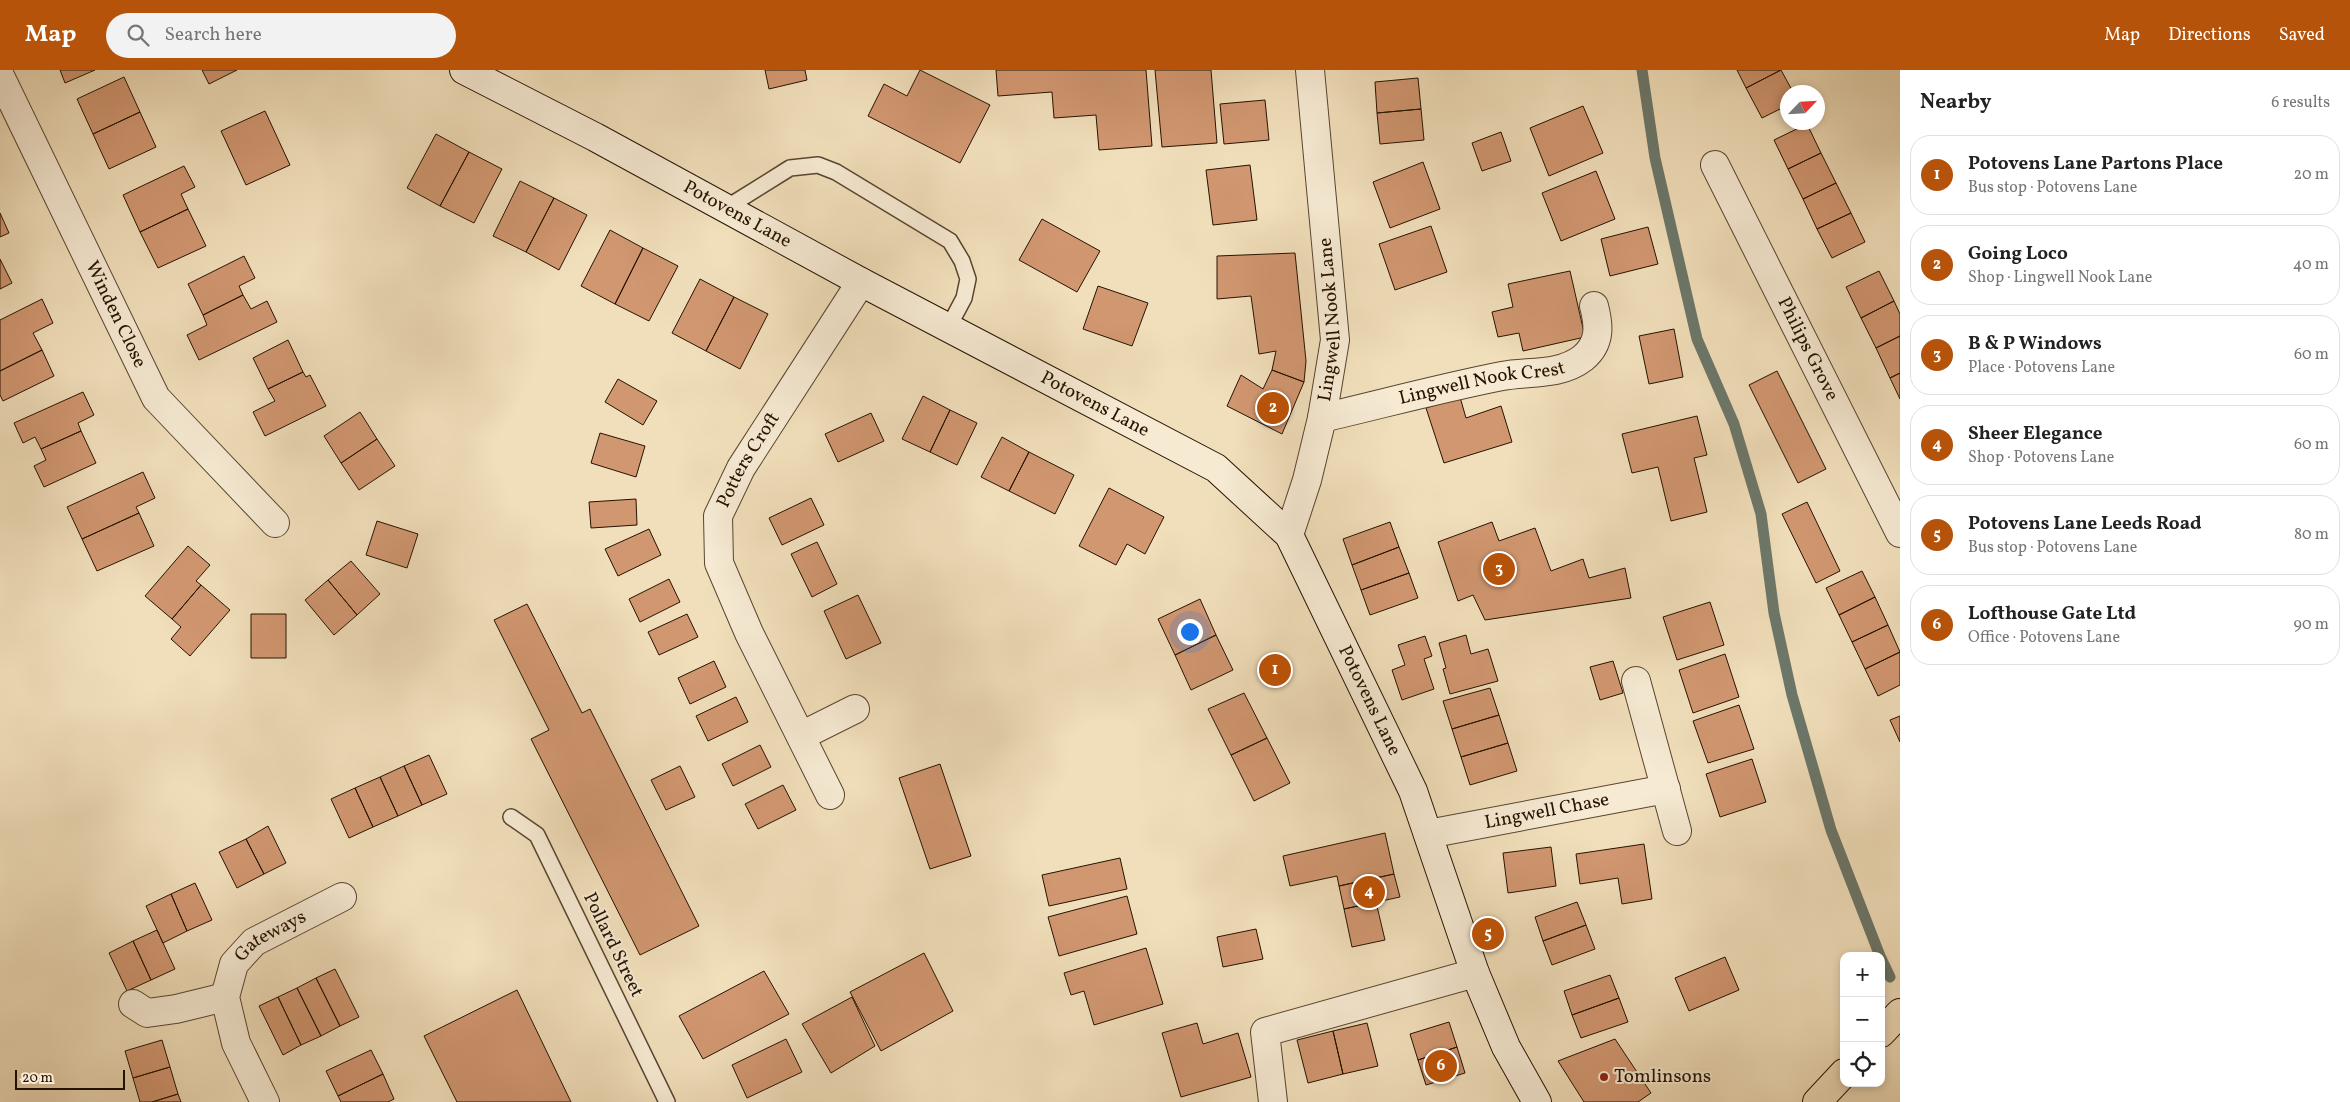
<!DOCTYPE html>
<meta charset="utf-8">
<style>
:root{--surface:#fff;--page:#f2f2f2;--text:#222;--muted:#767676;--line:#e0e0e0;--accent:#b45309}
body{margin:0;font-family:Vollkorn,serif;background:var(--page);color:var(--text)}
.controls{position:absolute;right:15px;bottom:15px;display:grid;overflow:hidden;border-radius:10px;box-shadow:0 2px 8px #0003}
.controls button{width:45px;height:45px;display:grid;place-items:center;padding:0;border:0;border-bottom:1px solid var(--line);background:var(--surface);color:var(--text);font:25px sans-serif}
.compass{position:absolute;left:1780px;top:15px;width:45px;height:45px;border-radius:50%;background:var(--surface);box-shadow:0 2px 8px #0003;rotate:65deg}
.scale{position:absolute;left:15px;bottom:12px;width:110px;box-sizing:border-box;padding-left:5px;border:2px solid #261200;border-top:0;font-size:14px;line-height:18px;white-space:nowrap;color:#261200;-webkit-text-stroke:4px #f6ead3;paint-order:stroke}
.you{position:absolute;left:1189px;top:561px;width:18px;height:18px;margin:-12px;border:4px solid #fff;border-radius:50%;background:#1a73e8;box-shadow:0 0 0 8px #1a73e833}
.badge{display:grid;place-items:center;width:32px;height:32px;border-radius:50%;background:var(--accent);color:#fff;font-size:16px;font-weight:700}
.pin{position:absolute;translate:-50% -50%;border:2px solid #fff;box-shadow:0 1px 5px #0006}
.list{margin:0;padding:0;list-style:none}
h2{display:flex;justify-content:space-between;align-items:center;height:65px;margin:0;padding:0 20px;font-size:21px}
h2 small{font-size:16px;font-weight:400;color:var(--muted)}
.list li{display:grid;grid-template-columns:32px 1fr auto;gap:15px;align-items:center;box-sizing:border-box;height:80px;margin:0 10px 10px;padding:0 10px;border:1px solid var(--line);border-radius:20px}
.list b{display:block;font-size:19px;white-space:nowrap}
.list p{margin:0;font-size:16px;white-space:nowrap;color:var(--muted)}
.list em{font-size:16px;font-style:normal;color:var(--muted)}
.icon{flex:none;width:28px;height:28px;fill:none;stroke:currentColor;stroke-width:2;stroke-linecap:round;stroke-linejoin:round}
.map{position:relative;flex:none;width:1900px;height:1032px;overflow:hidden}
header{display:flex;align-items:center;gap:30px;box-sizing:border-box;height:70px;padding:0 25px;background:var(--accent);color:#fff}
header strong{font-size:24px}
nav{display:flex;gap:28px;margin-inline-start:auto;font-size:18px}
.search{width:350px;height:45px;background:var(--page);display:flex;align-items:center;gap:12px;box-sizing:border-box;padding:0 18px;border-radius:28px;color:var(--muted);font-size:19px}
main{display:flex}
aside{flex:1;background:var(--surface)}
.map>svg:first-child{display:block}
</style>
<header>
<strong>Map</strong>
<div class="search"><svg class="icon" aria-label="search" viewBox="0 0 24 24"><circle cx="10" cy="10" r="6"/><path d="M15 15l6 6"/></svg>Search here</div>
<nav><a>Map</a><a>Directions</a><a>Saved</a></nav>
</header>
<main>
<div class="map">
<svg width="1900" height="1032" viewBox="0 0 1900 1032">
<rect width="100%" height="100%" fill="#f1dfbb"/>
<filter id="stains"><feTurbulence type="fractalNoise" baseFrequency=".004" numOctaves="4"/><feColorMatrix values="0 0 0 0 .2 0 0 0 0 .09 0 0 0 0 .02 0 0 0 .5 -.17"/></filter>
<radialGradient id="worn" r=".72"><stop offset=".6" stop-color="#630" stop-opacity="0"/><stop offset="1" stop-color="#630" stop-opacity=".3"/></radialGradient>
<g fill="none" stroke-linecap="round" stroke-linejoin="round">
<!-- stream -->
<path stroke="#6c786b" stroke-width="11" d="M 1642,0 L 1655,88 L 1697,269 L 1734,354 L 1761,444 L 1774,543 L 1792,625 L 1831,760 L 1880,886
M 1881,888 L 1890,907"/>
</g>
<!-- building -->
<path fill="#d19771" stroke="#261200" d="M 60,0 L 95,0 L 65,13 Z
M 202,0 L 237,0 L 209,14 Z
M 765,0 L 805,0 L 807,10 L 769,19 Z
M 920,0 L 990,35 L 960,93 L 868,46 L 884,14 L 907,26 Z
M 996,0 L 1146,0 L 1152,76 L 1099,80 L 1096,45 L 1054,48 L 1052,22 L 998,26 Z
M 1155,0 L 1211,0 L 1217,73 L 1162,77 Z
M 1737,0 L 1781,0 L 1746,18 Z
M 1781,0 L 1793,22 L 1788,22 L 1788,35 L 1762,48 L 1746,18 Z
M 124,7 L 140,42 L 93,64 L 77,29 Z
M 1418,8 L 1421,39 L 1377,43 L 1375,12 Z
M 1265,30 L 1269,70 L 1224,74 L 1220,34 Z
M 1583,36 L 1603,83 L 1549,106 L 1530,58 Z
M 1421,39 L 1424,70 L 1380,74 L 1377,43 Z
M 265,41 L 290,95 L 246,115 L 221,61 Z
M 140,42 L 156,77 L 109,99 L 93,64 Z
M 1807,54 L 1821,83 L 1788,99 L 1774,70 Z
M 1501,62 L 1511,91 L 1482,101 L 1472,73 Z
M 436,64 L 469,82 L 440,136 L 407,118 Z
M 469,82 L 502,99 L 474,153 L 440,136 Z
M 1821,83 L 1836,113 L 1803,129 L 1788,99 Z
M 1423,92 L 1440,139 L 1390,158 L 1373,112 Z
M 1250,95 L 1257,150 L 1213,155 L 1206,100 Z
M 184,96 L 195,117 L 181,124 L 188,139 L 140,162 L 123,125 Z
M 1596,101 L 1615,149 L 1561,171 L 1542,123 Z
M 520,111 L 554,128 L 526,182 L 493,166 Z
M 1836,113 L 1851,143 L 1817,159 L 1803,129 Z
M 554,128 L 587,145 L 559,200 L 526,182 Z
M 188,139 L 206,176 L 158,198 L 140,162 Z
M 0,143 L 9,163 L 0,167 Z
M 1851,143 L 1865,172 L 1832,188 L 1817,159 Z
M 1042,149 L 1100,181 L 1077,222 L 1019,190 Z
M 1431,156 L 1447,202 L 1395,220 L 1379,174 Z
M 1648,157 L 1658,194 L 1610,206 L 1601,169 Z
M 610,160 L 643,178 L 615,234 L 581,216 Z
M 643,178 L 678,196 L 649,251 L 615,234 Z
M 1295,183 L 1306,291 L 1304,312 L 1272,300 L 1276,281 L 1259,284 L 1251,226 L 1217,229 L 1217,186 Z
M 244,186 L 255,208 L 239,216 L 243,225 L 203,245 L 188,214 Z
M 0,189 L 12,213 L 0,219 Z
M 1570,201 L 1585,267 L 1523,281 L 1519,263 L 1498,267 L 1492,242 L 1513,237 L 1508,214 Z
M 1879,201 L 1894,231 L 1861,248 L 1846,217 Z
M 700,209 L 734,227 L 706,281 L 672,263 Z
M 1098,216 L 1148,233 L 1132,276 L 1083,259 Z
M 243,225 L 251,239 L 267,231 L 277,252 L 199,290 L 187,265 L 207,255 L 203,245 Z
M 734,227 L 768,244 L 740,299 L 706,281 Z
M 42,229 L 53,253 L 33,263 L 42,280 L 0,301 L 0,250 Z
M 1894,231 L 1900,244 L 1900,266 L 1876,278 L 1861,248 Z
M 1674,259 L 1683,307 L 1649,314 L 1639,266 Z
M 1900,266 L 1900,303 L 1890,308 L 1876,278 Z
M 288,270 L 303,302 L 268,319 L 253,288 Z
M 42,280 L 54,306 L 3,331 L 0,325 L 0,301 Z
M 1272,300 L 1304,312 L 1282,364 L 1227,336 L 1241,305 L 1263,319 Z
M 1777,301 L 1826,399 L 1798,413 L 1749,315 Z
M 303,302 L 306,307 L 310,305 L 326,336 L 265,366 L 253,342 L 275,331 L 268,319 Z
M 1900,303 L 1900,329 L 1890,308 Z
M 618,309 L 657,331 L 643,355 L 605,332 Z
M 83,322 L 94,345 L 78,353 L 81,361 L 41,379 L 35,367 L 23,373 L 14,353 Z
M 923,326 L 950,340 L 930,382 L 902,369 Z
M 1460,327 L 1466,348 L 1501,336 L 1512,372 L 1444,393 L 1426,338 Z
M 950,340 L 977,353 L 957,395 L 930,382 Z
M 360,342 L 377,369 L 341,393 L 324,366 Z
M 871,343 L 884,371 L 838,392 L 825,364 Z
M 1697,346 L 1707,385 L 1694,388 L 1707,442 L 1671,451 L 1658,397 L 1632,403 L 1622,364 Z
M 81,361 L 96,393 L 44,417 L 34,396 L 46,390 L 41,379 Z
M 600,363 L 645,376 L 636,407 L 591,393 Z
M 1002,367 L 1029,382 L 1009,421 L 981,407 Z
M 377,369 L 395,396 L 359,420 L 341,393 Z
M 1029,382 L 1074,405 L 1055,444 L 1009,421 Z
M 143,402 L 155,428 L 136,437 L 139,443 L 82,469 L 67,437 Z
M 1109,418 L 1164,447 L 1145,484 L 1127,474 L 1116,495 L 1079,476 Z
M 811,428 L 824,455 L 782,475 L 769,448 Z
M 636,429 L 637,455 L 591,458 L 589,432 Z
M 1807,432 L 1840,501 L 1816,513 L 1782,444 Z
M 139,443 L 154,476 L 97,501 L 82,469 Z
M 377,451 L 418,464 L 407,498 L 366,485 Z
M 1390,452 L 1399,477 L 1352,495 L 1343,469 Z
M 1492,452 L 1499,471 L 1535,458 L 1551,501 L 1583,489 L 1589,508 L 1625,498 L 1631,528 L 1485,550 L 1473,525 L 1458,531 L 1438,472 Z
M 649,459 L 661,485 L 618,506 L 605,479 Z
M 817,472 L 837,514 L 812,527 L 791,484 Z
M 188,476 L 210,495 L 196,511 L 201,515 L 172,549 L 145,526 Z
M 1399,477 L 1409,503 L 1361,520 L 1352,495 Z
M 351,491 L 380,524 L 357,545 L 328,510 Z
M 1862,501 L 1875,527 L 1839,545 L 1826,518 Z
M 1409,503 L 1418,528 L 1370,545 L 1361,520 Z
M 669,509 L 680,532 L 640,552 L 629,529 Z
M 328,510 L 357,545 L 334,565 L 305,530 Z
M 201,515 L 230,540 L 190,586 L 171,569 L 181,557 L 172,549 Z
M 858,525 L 881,573 L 846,589 L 824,541 Z
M 1875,527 L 1888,555 L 1852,572 L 1839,545 Z
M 1200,529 L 1216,565 L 1175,585 L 1158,549 Z
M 1710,532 L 1724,575 L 1677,590 L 1663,547 Z
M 527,534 L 582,643 L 590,639 L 699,856 L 640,885 L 531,669 L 549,660 L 494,550 Z
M 251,544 L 286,544 L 286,588 L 251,588 Z
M 687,544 L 698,567 L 659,585 L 648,562 Z
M 1888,555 L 1900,582 L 1865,599 L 1852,572 Z
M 1216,565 L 1233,600 L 1191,620 L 1175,585 Z
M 1466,565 L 1471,584 L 1488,579 L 1498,611 L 1450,624 L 1443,599 L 1446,598 L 1439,573 Z
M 1425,566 L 1432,586 L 1424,589 L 1434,619 L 1402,630 L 1392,600 L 1405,595 L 1398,575 Z
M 1900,582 L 1900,615 L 1878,626 L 1865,599 Z
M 1725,584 L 1739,627 L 1693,643 L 1679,600 Z
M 714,591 L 726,617 L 690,634 L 678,608 Z
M 1613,591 L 1623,623 L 1600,630 L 1590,597 Z
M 1490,618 L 1499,645 L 1452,659 L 1443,631 Z
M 1244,623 L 1267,668 L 1231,685 L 1208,639 Z
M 736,627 L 748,652 L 708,671 L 696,646 Z
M 1739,635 L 1754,679 L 1708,693 L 1693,651 Z
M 1499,645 L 1508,673 L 1461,687 L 1452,659 Z
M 1900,646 L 1900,672 L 1890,650 Z
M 1267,668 L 1290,713 L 1254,731 L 1231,685 Z
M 1508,673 L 1517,701 L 1470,715 L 1461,687 Z
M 760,675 L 771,697 L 733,716 L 722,694 Z
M 429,685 L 447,724 L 422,735 L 404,696 Z
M 1752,689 L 1766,732 L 1720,747 L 1706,704 Z
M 940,694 L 971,786 L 930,799 L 899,708 Z
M 404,696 L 422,735 L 398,746 L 380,707 Z
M 680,696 L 695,727 L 666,740 L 651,710 Z
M 380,707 L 398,746 L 373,757 L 355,718 Z
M 783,715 L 796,740 L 758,759 L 745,734 Z
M 355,718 L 373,757 L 349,768 L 331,729 Z
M 268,756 L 286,793 L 264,804 L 246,769 Z
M 1385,763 L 1394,804 L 1339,816 L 1337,806 L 1290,816 L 1283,786 Z
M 246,769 L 264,804 L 237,818 L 219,782 Z
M 1644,774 L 1652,829 L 1622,834 L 1618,808 L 1580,814 L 1576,784 Z
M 1551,777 L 1556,816 L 1508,823 L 1503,783 Z
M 1120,788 L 1127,819 L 1049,836 L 1042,805 Z
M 1394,804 L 1400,827 L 1344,839 L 1339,816 Z
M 195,813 L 212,850 L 187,861 L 171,824 Z
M 171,824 L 187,861 L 163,873 L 146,836 Z
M 1127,826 L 1137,864 L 1059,886 L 1048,847 Z
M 1376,832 L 1385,870 L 1352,877 L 1344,839 Z
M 1577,832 L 1586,855 L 1543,871 L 1535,847 Z
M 1586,855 L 1595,879 L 1552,895 L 1543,871 Z
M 1256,859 L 1263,889 L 1223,897 L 1217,867 Z
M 157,860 L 175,899 L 151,910 L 133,871 Z
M 133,871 L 151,910 L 127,921 L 109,883 Z
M 1146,878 L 1163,934 L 1094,955 L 1084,921 L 1071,925 L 1064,903 Z
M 924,883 L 953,941 L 881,981 L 850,922 Z
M 1725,887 L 1739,920 L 1689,941 L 1675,908 Z
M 335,899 L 359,947 L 340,956 L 316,908 Z
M 764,901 L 789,944 L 703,989 L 679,946 Z
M 1610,905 L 1619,928 L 1572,945 L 1564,921 Z
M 316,908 L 340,956 L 321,966 L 297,918 Z
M 297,918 L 321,966 L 301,975 L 278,927 Z
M 517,920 L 571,1032 L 457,1032 L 424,966 Z
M 278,927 L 301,975 L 283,985 L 259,936 Z
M 852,927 L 875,976 L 831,1003 L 802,954 Z
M 1619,928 L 1628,952 L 1581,968 L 1572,945 Z
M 1449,952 L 1457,977 L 1418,990 L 1410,964 Z
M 1197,953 L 1203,974 L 1238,963 L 1251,1007 L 1181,1027 L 1162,963 Z
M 1367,953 L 1378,996 L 1343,1004 L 1333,961 Z
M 1333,961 L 1343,1004 L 1308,1013 L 1297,970 Z
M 786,969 L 802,1002 L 747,1028 L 732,995 Z
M 1615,969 L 1651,1023 L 1638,1032 L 1584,1032 L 1558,991 Z
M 162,970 L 170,997 L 133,1008 L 125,981 Z
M 1457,977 L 1465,1003 L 1426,1015 L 1418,990 Z
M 371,980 L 383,1004 L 338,1026 L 326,1001 Z
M 170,997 L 178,1024 L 152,1032 L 140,1032 L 133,1008 Z
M 383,1004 L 394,1029 L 388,1032 L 341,1032 L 338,1026 Z
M 178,1024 L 181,1032 L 152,1032 Z"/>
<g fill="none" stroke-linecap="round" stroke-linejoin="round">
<!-- lane casing -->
<g stroke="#59452f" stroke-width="18">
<path id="lane" d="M 726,138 L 790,98 L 818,95 L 836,102 L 950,171 L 962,191 L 968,209 L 964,228 L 948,258
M 511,747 L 537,765 L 667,1032"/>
</g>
<!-- street casing -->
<g stroke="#59452f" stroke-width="30">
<g id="street">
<path id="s1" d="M 0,6 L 156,328 L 275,453"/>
<path id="s2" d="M 1715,95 L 1900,463"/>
<path id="s3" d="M 1322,348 C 1382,334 1441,318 1502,306 C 1528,301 1560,306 1583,288 C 1601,273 1599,255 1594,236"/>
<path id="s4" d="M 1289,465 L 1307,410 L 1322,348 L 1335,270 L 1310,0"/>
<path d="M 1636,611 L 1677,761"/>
<path d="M 801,666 L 855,639"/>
<path id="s5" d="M 830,725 L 749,563 L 719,493 L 718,446 L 741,398 L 861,212"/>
<path id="s6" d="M 1428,764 L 1666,719"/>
<path d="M 133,934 L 147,943 L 176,939 L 225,927"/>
<path id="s7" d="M 265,1032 L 236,973 L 225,927 L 234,894 L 254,872 L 342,827"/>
<path d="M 1273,1032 L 1265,962 L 1475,903"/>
</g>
</g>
<!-- secondary casing -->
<g stroke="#261200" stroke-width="30">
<g id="secondary">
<path id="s8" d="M 464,0 L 595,67 L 861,212 L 1216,398 L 1289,465 L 1413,721 L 1475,903 L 1506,977 L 1537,1032"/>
</g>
</g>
<!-- primary casing -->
<g stroke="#261200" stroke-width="30">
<path id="primary" d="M 1881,963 L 1900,943
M 1817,1032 L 1844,1003"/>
</g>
<!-- lane -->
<use href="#lane" stroke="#f6ead3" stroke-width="15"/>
<!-- street -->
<use href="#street" stroke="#f6ead3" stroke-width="28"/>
<!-- secondary -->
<use href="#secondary" stroke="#f6ead3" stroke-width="28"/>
<!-- primary -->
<use href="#primary" stroke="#f1dfbb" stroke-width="28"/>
</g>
<!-- markers -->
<circle fill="#8f2418" stroke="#f6ead3" stroke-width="2" cx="1604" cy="1007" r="5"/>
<g text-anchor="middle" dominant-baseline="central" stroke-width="4" stroke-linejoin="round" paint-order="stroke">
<!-- street labels -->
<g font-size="19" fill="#261200" stroke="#f6ead3">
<text stroke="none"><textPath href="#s8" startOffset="309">Potovens Lane</textPath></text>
<text stroke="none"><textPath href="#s1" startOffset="265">Winden Close</textPath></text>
<text stroke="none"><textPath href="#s4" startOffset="221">Lingwell Nook Lane</textPath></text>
<text stroke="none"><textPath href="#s2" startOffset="206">Philips Grove</textPath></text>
<text stroke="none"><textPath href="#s3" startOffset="164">Lingwell Nook Crest</textPath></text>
<text stroke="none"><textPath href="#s8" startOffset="714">Potovens Lane</textPath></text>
<text stroke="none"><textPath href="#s5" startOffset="368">Potters Croft</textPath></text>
<text stroke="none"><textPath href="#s8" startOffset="1134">Potovens Lane</textPath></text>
<text stroke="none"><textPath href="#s6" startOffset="121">Lingwell Chase</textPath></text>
<text stroke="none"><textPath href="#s7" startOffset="194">Gateways</textPath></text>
<text transform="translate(613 875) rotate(64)">Pollard Street</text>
</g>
<!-- poi labels -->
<g font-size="19" fill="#261200" stroke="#f6ead3" text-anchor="start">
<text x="1614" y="1007">Tomlinsons</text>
</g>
</g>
<rect width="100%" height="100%" filter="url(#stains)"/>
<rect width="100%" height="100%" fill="url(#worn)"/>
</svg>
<div class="controls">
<button>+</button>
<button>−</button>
<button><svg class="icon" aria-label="locate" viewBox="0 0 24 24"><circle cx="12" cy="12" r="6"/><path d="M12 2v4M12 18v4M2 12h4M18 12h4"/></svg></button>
</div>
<svg class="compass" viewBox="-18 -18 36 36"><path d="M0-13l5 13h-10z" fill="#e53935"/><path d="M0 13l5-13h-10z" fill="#767676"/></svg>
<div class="scale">20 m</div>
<div class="you"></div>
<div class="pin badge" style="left:1275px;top:600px">1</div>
<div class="pin badge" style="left:1273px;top:338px">2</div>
<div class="pin badge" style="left:1499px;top:499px">3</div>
<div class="pin badge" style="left:1369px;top:822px">4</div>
<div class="pin badge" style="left:1488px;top:864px">5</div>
<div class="pin badge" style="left:1441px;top:996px">6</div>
</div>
<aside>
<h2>Nearby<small>6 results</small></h2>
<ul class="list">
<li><span class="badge">1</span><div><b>Potovens Lane Partons Place</b><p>Bus stop · Potovens Lane</p></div><em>20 m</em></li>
<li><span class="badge">2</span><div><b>Going Loco</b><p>Shop · Lingwell Nook Lane</p></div><em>40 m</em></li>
<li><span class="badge">3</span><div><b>B &amp; P Windows</b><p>Place · Potovens Lane</p></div><em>60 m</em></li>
<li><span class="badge">4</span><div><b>Sheer Elegance</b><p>Shop · Potovens Lane</p></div><em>60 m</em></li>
<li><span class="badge">5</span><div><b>Potovens Lane Leeds Road</b><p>Bus stop · Potovens Lane</p></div><em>80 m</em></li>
<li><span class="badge">6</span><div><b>Lofthouse Gate Ltd</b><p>Office · Potovens Lane</p></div><em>90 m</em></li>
</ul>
</aside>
</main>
